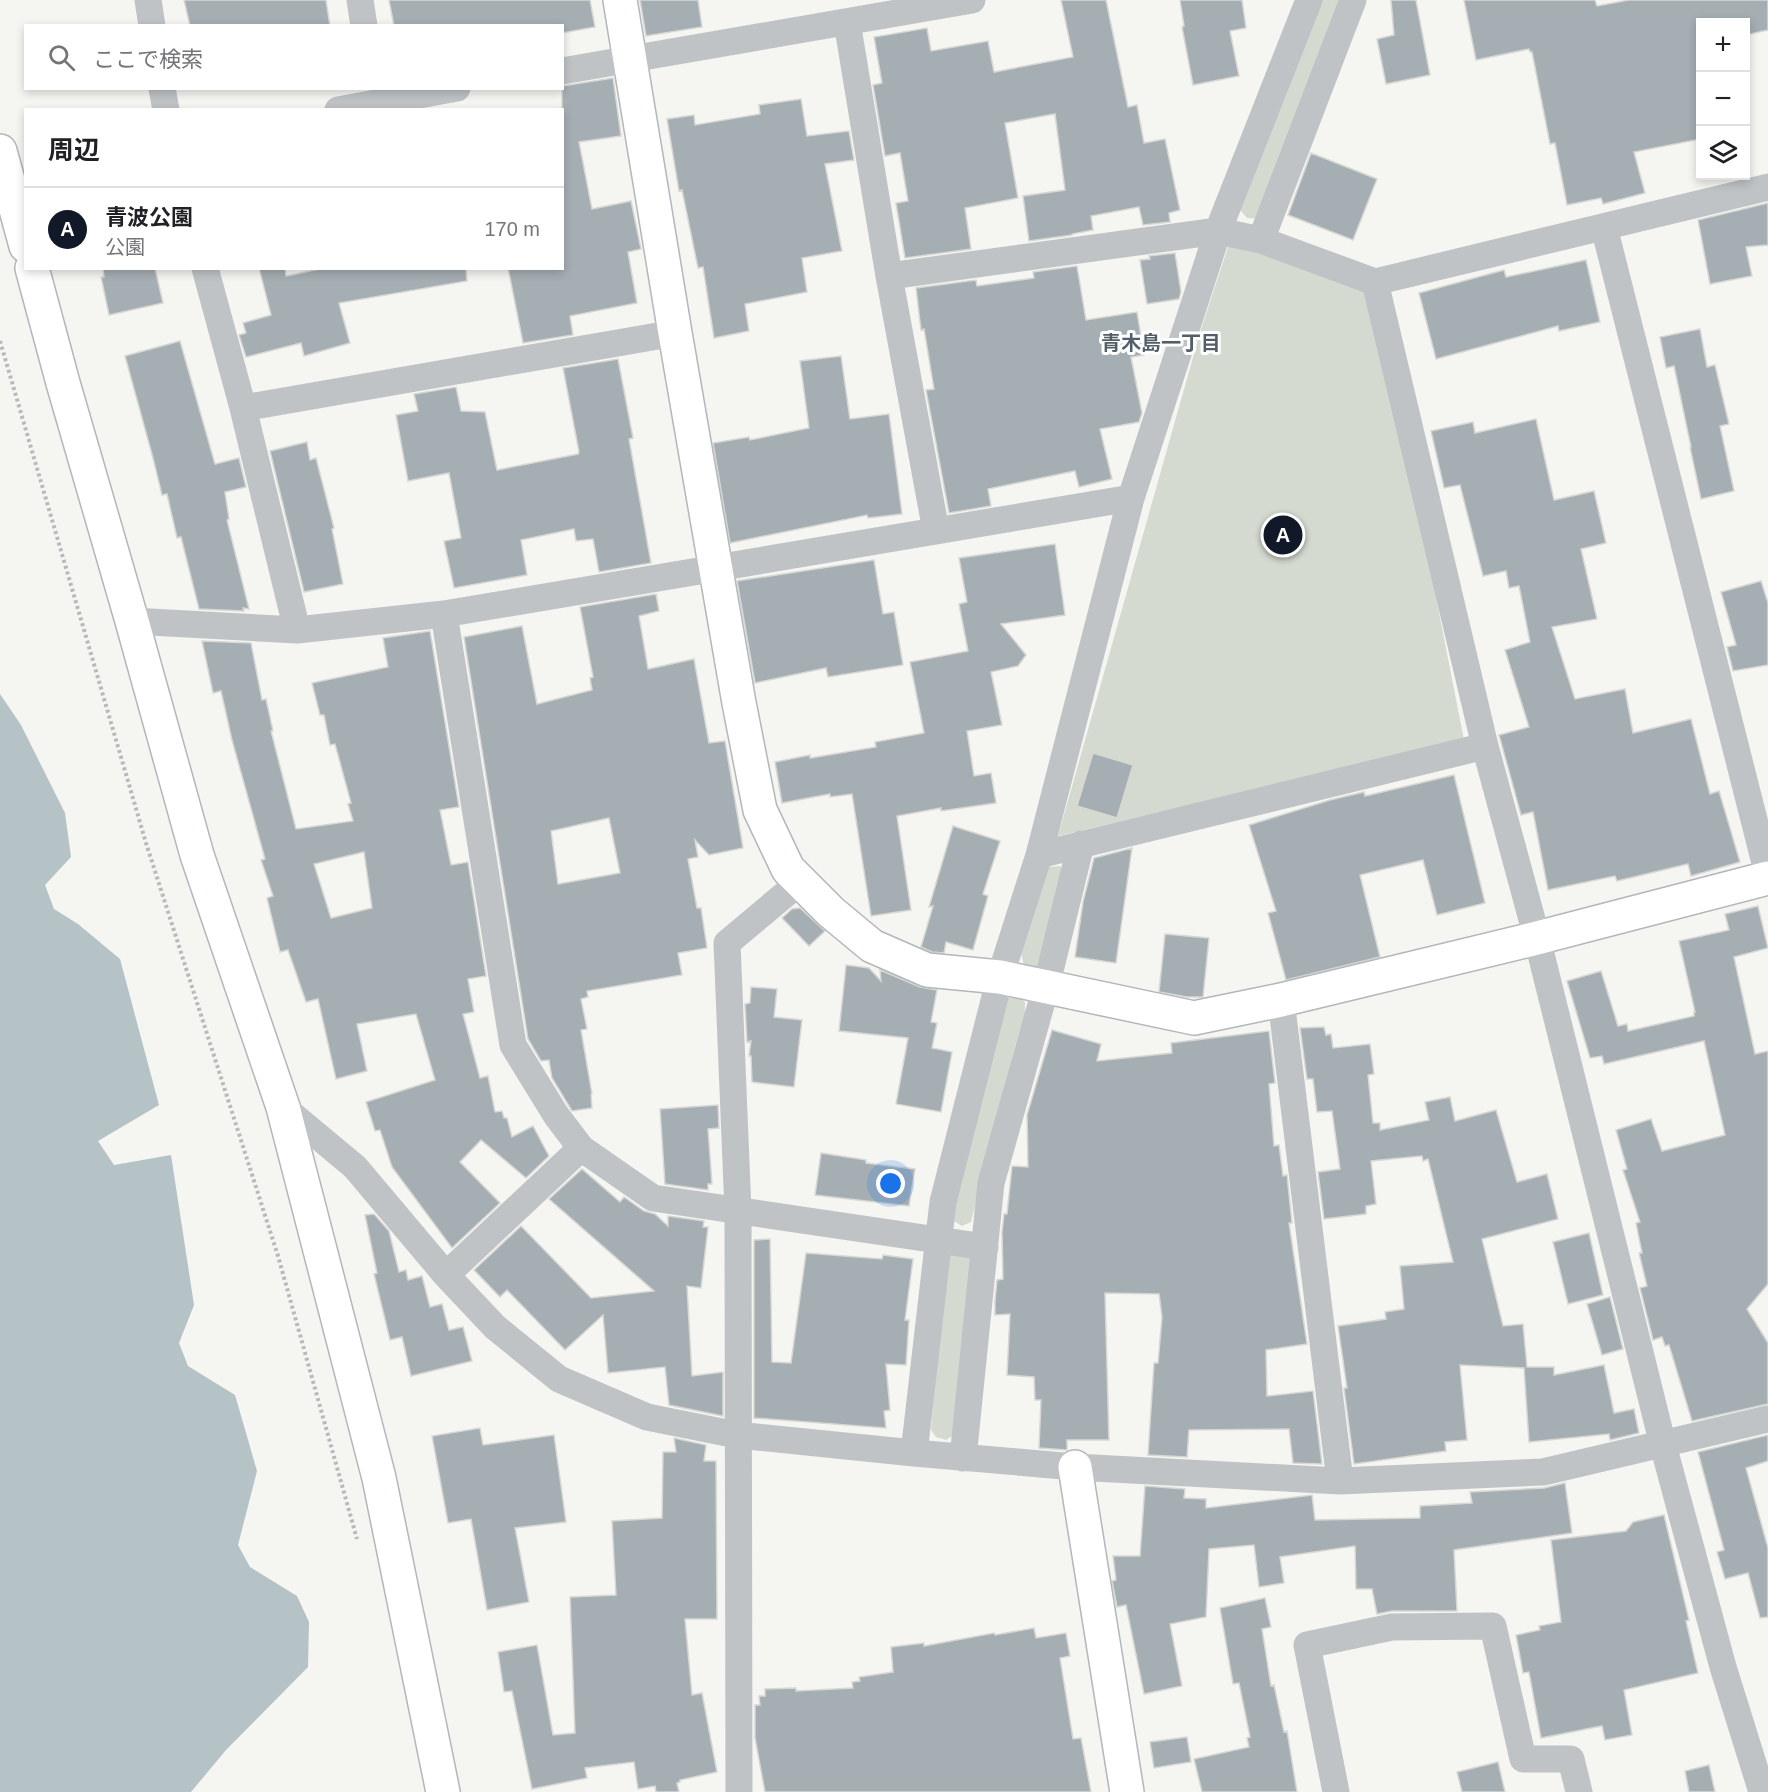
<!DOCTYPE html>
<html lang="ja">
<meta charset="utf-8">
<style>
:root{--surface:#fff;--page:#f6f6f6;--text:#202124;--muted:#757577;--line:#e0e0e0;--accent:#111827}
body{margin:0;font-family:Helvetica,"Noto Sans JP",sans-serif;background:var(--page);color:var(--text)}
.controls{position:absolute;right:18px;top:18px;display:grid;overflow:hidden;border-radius:0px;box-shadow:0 3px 9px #0003}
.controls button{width:54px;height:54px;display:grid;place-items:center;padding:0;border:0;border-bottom:2px solid var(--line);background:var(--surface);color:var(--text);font:30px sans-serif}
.you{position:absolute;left:891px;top:1184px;width:21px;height:21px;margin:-15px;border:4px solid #fff;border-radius:50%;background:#1a73e8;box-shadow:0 0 0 9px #1a73e833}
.badge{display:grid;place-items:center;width:39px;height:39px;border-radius:50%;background:var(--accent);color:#fff;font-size:20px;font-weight:700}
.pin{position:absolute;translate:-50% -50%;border:3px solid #fff;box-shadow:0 2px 6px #0006}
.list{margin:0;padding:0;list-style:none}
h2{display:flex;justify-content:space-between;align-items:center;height:78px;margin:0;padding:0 24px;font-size:26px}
h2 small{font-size:20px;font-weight:400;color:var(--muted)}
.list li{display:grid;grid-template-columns:39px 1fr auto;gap:18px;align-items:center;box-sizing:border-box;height:84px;padding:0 24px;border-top:2px solid var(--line)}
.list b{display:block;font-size:22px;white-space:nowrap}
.list p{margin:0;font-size:20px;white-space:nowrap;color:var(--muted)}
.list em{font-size:20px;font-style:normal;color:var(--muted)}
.icon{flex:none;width:33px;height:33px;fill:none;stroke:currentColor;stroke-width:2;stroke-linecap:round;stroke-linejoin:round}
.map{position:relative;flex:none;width:1768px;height:1792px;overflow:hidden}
.search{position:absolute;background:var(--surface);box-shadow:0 3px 9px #0003;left:24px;top:24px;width:540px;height:66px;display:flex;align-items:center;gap:15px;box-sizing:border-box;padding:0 21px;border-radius:0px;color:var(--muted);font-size:22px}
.panel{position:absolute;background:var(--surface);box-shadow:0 3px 9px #0003;left:24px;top:108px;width:540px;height:162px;border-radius:0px}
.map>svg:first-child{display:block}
</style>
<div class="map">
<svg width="1768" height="1792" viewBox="0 0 1768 1792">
<rect width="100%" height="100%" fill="#f5f5f2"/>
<!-- green -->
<path fill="#d5dad1" d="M 1316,0 L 1344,0 L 1261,219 L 1247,218 L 1240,210 Z
M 1229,244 L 1376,291 L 1464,740 L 1058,836 L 1201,329 Z
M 1060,866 L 1065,874 L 1042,966 L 1033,972 L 1025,970 L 1020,948 L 1047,867 Z
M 1018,996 L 1025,1002 L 1025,1016 L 1015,1046 L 971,1222 L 962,1226 L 955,1222 L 952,1212 L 1003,999 Z
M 964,1249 L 973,1261 L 955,1434 L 946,1440 L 936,1437 L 931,1430 L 945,1258 Z"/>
<!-- water -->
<path fill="#b5c2c6" d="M 0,694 L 21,725 L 65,813 L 71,857 L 45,885 L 54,909 L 78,924 L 120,959 L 159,1105 L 98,1141 L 114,1165 L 171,1155 L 194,1305 L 179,1343 L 188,1366 L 235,1395 L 257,1471 L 238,1545 L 250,1567 L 297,1596 L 309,1622 L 308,1667 L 226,1750 L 191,1792 L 0,1792 Z"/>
<!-- building -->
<path fill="#a5aeb3" stroke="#d7d7d4" stroke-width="1.5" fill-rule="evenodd" d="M 184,0 L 326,0 L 330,26 L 190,26 Z
M 389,0 L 590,0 L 595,27 L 562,33 L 562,26 L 394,26 Z
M 640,0 L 698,0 L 702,27 L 646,36 Z
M 1061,0 L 1106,0 L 1128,107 L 1137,105 L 1144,143 L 1165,139 L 1180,210 L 1169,213 L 1170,222 L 1143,225 L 1139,207 L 1091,216 L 1093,230 L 1072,234 L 1072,235 L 1029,241 L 1023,196 L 1065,190 L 1055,114 L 1005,123 L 1018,198 L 965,208 L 971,249 L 905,258 L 896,203 L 908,201 L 900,153 L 885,156 L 873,85 L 882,83 L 874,37 L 927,28 L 931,51 L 988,41 L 994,72 L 1073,57 Z
M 1180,0 L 1242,0 L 1246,28 L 1230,31 L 1239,76 L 1193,85 L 1182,27 L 1184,26 Z
M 1391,0 L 1416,0 L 1430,75 L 1386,84 L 1377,39 L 1394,35 Z
M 1464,0 L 1595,0 L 1597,6 L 1629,0 L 1768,0 L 1768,30 L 1746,35 L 1746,22 L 1701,22 L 1701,139 L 1634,152 L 1645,193 L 1603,204 L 1601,198 L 1567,205 L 1555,143 L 1550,144 L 1532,52 L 1530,52 L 1529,49 L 1476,60 Z
M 613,78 L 621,136 L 579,142 L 592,209 L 631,201 L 641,249 L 628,252 L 637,303 L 570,316 L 573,335 L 523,343 L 508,268 L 562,268 L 562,86 Z
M 801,99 L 807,136 L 849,131 L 854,160 L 825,164 L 842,251 L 802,258 L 807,292 L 745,304 L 749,331 L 714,338 L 703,267 L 698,268 L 682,190 L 679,191 L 667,119 L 694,115 L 695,125 L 760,114 L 759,105 Z
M 1311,153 L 1377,179 L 1353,240 L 1288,215 Z
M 1768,203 L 1768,245 L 1746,247 L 1752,276 L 1710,284 L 1698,220 Z
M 1175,253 L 1181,292 L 1179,299 L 1147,304 L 1140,260 L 1150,259 L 1149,256 Z
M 1586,260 L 1600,322 L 1559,331 L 1558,326 L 1436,359 L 1419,293 L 1504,270 L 1506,277 Z
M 1077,266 L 1086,320 L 1137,312 L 1144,355 L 1131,357 L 1142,413 L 1139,422 L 1100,429 L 1112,479 L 1079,487 L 1075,471 L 988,489 L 991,506 L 949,513 L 926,390 L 934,389 L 924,329 L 921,330 L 916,288 L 976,280 L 977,286 L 1034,278 L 1033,272 Z
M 103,268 L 155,268 L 163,303 L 109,315 L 101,277 L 104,277 Z
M 259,268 L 285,268 L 286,276 L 324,268 L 466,268 L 467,281 L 339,303 L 350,343 L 304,356 L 301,343 L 246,357 L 239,335 L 246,333 L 243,323 L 271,315 Z
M 1700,329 L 1707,367 L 1715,365 L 1729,424 L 1720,426 L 1734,491 L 1701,499 L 1690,447 L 1691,447 L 1674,366 L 1666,368 L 1660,337 Z
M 180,341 L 215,464 L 239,458 L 246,487 L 225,492 L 229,519 L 227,520 L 249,609 L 243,608 L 244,611 L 199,609 L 181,537 L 177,538 L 167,494 L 162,495 L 153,458 L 125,356 Z
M 841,356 L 850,419 L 889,414 L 902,514 L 868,518 L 867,515 L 730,543 L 713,443 L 749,437 L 750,440 L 809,428 L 800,361 Z
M 618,359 L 633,438 L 629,439 L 651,563 L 599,572 L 593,539 L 576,541 L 574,529 L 521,540 L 527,575 L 454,588 L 444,541 L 461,538 L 449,473 L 408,481 L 396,415 L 418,411 L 414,394 L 456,387 L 461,411 L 485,412 L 497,470 L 578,454 L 579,452 L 563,368 Z
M 1536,419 L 1554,500 L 1594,491 L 1606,543 L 1581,549 L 1597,619 L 1552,627 L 1575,699 L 1625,689 L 1633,733 L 1691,719 L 1710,794 L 1719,791 L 1740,862 L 1691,876 L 1688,864 L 1617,881 L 1615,876 L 1548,890 L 1533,812 L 1521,815 L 1499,735 L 1529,727 L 1505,650 L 1530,642 L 1519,586 L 1509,588 L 1506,571 L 1483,576 L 1460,485 L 1444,488 L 1431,431 L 1473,422 L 1475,433 Z
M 307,442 L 310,460 L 316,458 L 334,528 L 332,529 L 343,584 L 304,592 L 270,451 Z
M 1055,544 L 1065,615 L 1001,624 L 1026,655 L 1018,666 L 991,672 L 1002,725 L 967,731 L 974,776 L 991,773 L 996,803 L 941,811 L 941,808 L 897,816 L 911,910 L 871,916 L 852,794 L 830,797 L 830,794 L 782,803 L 775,762 L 810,755 L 810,758 L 876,747 L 875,742 L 924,733 L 910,662 L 968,651 L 959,604 L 967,602 L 959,558 Z
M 874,560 L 883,614 L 894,612 L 903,665 L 828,677 L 826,668 L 755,683 L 737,581 Z
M 1761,581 L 1768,603 L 1768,665 L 1733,671 L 1727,647 L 1736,645 L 1721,592 Z
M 656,594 L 659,611 L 639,616 L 648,669 L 694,659 L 709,743 L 725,741 L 743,848 L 709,855 L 695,840 L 698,857 L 688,859 L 697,908 L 701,908 L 707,948 L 678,953 L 682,975 L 587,991 L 588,997 L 581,999 L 587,1029 L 581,1030 L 592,1094 L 591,1095 L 592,1108 L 572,1111 L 552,1078 L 549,1060 L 541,1061 L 528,1039 L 464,637 L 522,626 L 537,704 L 592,690 L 590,678 L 593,677 L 580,607 ZM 609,818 L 620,873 L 558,884 L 551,831 Z
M 430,631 L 459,807 L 440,810 L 451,865 L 468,862 L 486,976 L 468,979 L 474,1012 L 463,1014 L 480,1078 L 488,1076 L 495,1112 L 502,1111 L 504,1118 L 507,1118 L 512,1137 L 533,1126 L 549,1156 L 526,1178 L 481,1140 L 460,1162 L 500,1203 L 452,1248 L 392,1167 L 380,1130 L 375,1131 L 366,1102 L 435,1080 L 416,1014 L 357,1024 L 367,1071 L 336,1079 L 318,999 L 306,1002 L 288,950 L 280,952 L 267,898 L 273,896 L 261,860 L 265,859 L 232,740 L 221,691 L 213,693 L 202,641 L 251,643 L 262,700 L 266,699 L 273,731 L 271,731 L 296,829 L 353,821 L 348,804 L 351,803 L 335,744 L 330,745 L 324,715 L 320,715 L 312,683 L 388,667 L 383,638 ZM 364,852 L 372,908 L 331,918 L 314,864 Z
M 1093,753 L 1133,765 L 1117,818 L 1077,806 Z
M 1454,775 L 1485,903 L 1437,915 L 1423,860 L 1360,875 L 1380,957 L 1286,980 L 1268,913 L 1276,911 L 1249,825 L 1330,800 L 1364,792 L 1365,796 Z
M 953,826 L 1000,841 L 983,894 L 988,896 L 973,950 L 946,942 L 944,953 L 932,952 L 921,947 L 933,906 L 929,907 Z
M 1132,848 L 1116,963 L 1075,957 L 1083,902 L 1094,858 Z
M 1758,906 L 1768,948 L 1734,957 L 1755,1054 L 1768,1051 L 1768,1284 L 1747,1309 L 1768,1343 L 1768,1404 L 1692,1421 L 1669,1345 L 1665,1346 L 1662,1337 L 1653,1340 L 1640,1288 L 1647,1286 L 1639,1253 L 1642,1253 L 1636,1223 L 1640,1222 L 1623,1170 L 1627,1169 L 1616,1130 L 1651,1119 L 1662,1151 L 1725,1135 L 1704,1041 L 1604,1064 L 1602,1056 L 1590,1058 L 1567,981 L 1601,971 L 1618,1026 L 1627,1024 L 1628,1031 L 1694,1016 L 1694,1012 L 1695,1012 L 1679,941 L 1729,930 L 1725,914 Z
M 800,908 L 825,931 L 809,946 L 782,918 L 792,909 Z
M 1165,934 L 1209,938 L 1203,997 L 1187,997 L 1159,992 Z
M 846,965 L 869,968 L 881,981 L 880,970 L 920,987 L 937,990 L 931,1022 L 937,1023 L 932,1048 L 952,1052 L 941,1112 L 896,1104 L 908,1038 L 839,1031 Z
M 751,987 L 777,989 L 774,1017 L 802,1020 L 794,1087 L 752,1082 L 751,1056 L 749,1056 L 751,1041 L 747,1042 L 745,1004 L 750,1003 Z
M 1324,1027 L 1326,1035 L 1331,1034 L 1333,1048 L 1370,1044 L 1374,1074 L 1368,1075 L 1373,1123 L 1380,1123 L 1380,1130 L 1429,1120 L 1425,1102 L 1450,1097 L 1455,1121 L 1496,1110 L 1517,1182 L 1547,1174 L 1558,1219 L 1482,1239 L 1503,1326 L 1523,1324 L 1527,1367 L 1554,1367 L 1554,1375 L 1604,1365 L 1614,1413 L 1634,1409 L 1639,1433 L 1610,1440 L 1609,1434 L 1529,1442 L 1524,1368 L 1460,1365 L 1467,1440 L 1445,1442 L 1446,1451 L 1354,1464 L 1344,1388 L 1347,1388 L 1338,1326 L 1386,1319 L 1385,1312 L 1404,1309 L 1400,1266 L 1453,1262 L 1428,1159 L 1423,1161 L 1422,1156 L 1371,1161 L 1376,1204 L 1366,1206 L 1366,1214 L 1324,1219 L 1318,1172 L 1340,1169 L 1332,1111 L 1317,1112 L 1313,1079 L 1307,1079 L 1300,1028 Z
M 1052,1030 L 1101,1044 L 1097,1061 L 1172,1053 L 1171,1043 L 1269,1031 L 1275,1083 L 1269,1084 L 1274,1146 L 1279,1145 L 1283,1176 L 1287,1175 L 1292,1223 L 1289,1223 L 1307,1344 L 1266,1350 L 1267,1396 L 1313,1391 L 1322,1464 L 1293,1463 L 1289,1429 L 1189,1430 L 1187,1457 L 1148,1455 L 1154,1363 L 1158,1363 L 1162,1317 L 1159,1294 L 1105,1293 L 1109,1440 L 1067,1440 L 1067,1450 L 1039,1448 L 1041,1400 L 1035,1400 L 1034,1377 L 1007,1375 L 1010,1314 L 995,1315 L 995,1301 L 997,1280 L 1003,1279 L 1002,1232 L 1004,1214 L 1007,1214 L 1012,1166 L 1028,1167 L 1027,1115 Z
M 718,1105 L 719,1128 L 708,1129 L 712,1184 L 708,1184 L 708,1190 L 665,1184 L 660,1109 Z
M 821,1153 L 866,1160 L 866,1163 L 915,1169 L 909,1206 L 815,1195 Z
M 582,1169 L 620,1202 L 624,1197 L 644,1211 L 655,1214 L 668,1226 L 668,1216 L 704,1221 L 703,1227 L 708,1227 L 701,1288 L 687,1286 L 692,1376 L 723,1372 L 723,1416 L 669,1405 L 665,1367 L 608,1373 L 603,1315 L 565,1350 L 507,1290 L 500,1297 L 474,1270 L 521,1226 L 591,1298 L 654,1291 L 549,1199 Z
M 374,1214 L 389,1231 L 399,1272 L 406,1270 L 408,1280 L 422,1276 L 430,1307 L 442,1304 L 449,1330 L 463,1327 L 472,1361 L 411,1376 L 402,1337 L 390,1340 L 374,1274 L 377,1273 L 365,1215 Z
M 1589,1233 L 1603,1295 L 1568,1304 L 1553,1242 Z
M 770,1239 L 772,1362 L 791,1363 L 806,1253 L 882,1259 L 883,1255 L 913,1259 L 905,1320 L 909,1320 L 906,1365 L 886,1364 L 890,1410 L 884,1411 L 886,1428 L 754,1418 L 754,1240 Z
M 1610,1297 L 1623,1349 L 1602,1355 L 1587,1304 Z
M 480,1428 L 483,1445 L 554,1435 L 566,1522 L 515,1528 L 529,1602 L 487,1610 L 471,1519 L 448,1523 L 432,1436 Z
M 1768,1435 L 1768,1461 L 1746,1468 L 1768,1548 L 1768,1617 L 1760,1618 L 1748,1573 L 1725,1579 L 1717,1552 L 1724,1550 L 1698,1452 Z
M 674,1438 L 706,1445 L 704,1461 L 716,1461 L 717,1619 L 685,1619 L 692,1695 L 702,1693 L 717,1772 L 680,1780 L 680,1782 L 677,1783 L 679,1792 L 656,1792 L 655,1786 L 638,1789 L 634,1762 L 585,1768 L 587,1778 L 532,1789 L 512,1691 L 504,1692 L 498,1652 L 537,1645 L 553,1735 L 575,1733 L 570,1597 L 616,1595 L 612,1521 L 662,1518 L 663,1452 L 676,1452 Z
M 1565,1483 L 1572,1533 L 1454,1550 L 1457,1611 L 1392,1611 L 1377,1614 L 1372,1589 L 1356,1589 L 1355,1546 L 1280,1557 L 1284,1583 L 1259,1587 L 1254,1545 L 1209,1549 L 1206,1617 L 1170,1624 L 1182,1686 L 1144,1694 L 1126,1605 L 1117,1607 L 1112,1581 L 1116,1580 L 1113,1556 L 1140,1556 L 1145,1486 L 1185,1489 L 1184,1498 L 1206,1499 L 1206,1508 L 1312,1495 L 1315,1520 L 1420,1518 L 1420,1506 L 1472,1503 L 1470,1492 L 1544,1488 Z
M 1664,1515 L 1689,1620 L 1686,1621 L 1698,1673 L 1624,1690 L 1632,1735 L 1605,1740 L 1602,1726 L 1541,1738 L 1529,1672 L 1523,1673 L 1516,1635 L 1540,1630 L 1539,1626 L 1561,1622 L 1551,1540 L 1626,1531 L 1633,1522 Z
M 1265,1598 L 1271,1627 L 1262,1629 L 1271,1686 L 1274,1685 L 1284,1732 L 1287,1731 L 1297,1792 L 1202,1792 L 1194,1759 L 1249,1747 L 1247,1738 L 1250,1737 L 1239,1683 L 1233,1684 L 1220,1608 Z
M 1034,1628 L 1036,1638 L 1066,1633 L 1070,1656 L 1060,1658 L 1073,1739 L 1081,1738 L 1091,1792 L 765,1792 L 755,1738 L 755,1705 L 760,1705 L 759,1696 L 765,1696 L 765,1689 L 796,1688 L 796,1691 L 853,1688 L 852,1682 L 860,1681 L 859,1677 L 893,1672 L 891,1647 L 924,1643 L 924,1646 L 994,1633 L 995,1635 Z
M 1187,1737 L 1191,1762 L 1154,1768 L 1150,1742 Z
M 1498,1762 L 1505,1792 L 1462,1792 L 1457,1772 Z
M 1709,1765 L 1715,1792 L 1689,1792 L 1685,1771 Z"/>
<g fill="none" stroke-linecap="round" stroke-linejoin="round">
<!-- secondary casing -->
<g stroke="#b1b7bb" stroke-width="36">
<path id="secondary" d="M 620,0 L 675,333 L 739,703 L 760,810 L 788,869 L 831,912 L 872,946 L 927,970 L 1000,977 L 1194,1018 L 1281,1000 L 1537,938 L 1768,878
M 0,151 L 26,246
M 32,268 L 63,383 L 132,621 L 197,855 L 283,1107 L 379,1478 L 443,1792
M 1075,1467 L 1127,1792"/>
</g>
<!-- path -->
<path stroke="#b7babc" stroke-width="4" stroke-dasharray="3 3" stroke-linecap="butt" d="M 0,341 L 146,843 L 278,1256 L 357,1539"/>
<!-- street -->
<path stroke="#bfc3c6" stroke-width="27" d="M 148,0 L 152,26
M 360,0 L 364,26
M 847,22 L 889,276 L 936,531
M 562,71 L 972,0
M 162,88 L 166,110
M 338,110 L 457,88
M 1604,227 L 1768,875
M 1261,240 L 1353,0
M 205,268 L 243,408 L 297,630
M 889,276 L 1218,231 L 1261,240 L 1375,282 L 1768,187
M 243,408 L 675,333
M 444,614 L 513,1045 L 556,1115 L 581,1148 L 653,1198 L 985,1247
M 132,621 L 297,630 L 444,614 L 1131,498
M 1485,746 L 1537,938 L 1663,1445 L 1723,1667 L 1762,1792
M 1039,855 L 1485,746 L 1375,282
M 1281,1000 L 1340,1481
M 283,1107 L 355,1167 L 446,1275 L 495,1327 L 559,1379 L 647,1417 L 737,1435 L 914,1453 L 1075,1467 L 1340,1481 L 1543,1472 L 1768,1419
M 446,1275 L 581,1148
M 914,1453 L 943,1202 L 1000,977 L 1039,855 L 1131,498 L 1218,231 L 1309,0
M 963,1458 L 991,1183 L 1046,987 L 1081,844
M 739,1792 L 738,1211 L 727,943 L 801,881
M 1336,1792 L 1307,1645 L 1392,1627 L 1493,1626 L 1523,1759 L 1571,1759 L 1579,1792"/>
<!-- secondary -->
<use href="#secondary" stroke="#fff" stroke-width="33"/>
</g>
<g text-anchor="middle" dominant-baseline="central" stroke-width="6" stroke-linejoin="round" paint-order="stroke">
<!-- neighbourhood labels -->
<g font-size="20" font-weight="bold" fill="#525f68" stroke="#fff">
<text x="1161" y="343">青木島一丁目</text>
</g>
</g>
</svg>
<div class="controls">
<button>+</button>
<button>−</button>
<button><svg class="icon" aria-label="layers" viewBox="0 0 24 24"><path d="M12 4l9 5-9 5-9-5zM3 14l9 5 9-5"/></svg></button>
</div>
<div class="you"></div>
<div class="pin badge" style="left:1283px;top:535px">A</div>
<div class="search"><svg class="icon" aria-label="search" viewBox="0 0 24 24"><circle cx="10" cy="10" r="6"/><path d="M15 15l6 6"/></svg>ここで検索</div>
<section class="panel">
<h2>周辺<small></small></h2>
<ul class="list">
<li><span class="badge">A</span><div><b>青波公園</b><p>公園</p></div><em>170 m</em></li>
</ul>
</section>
</div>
